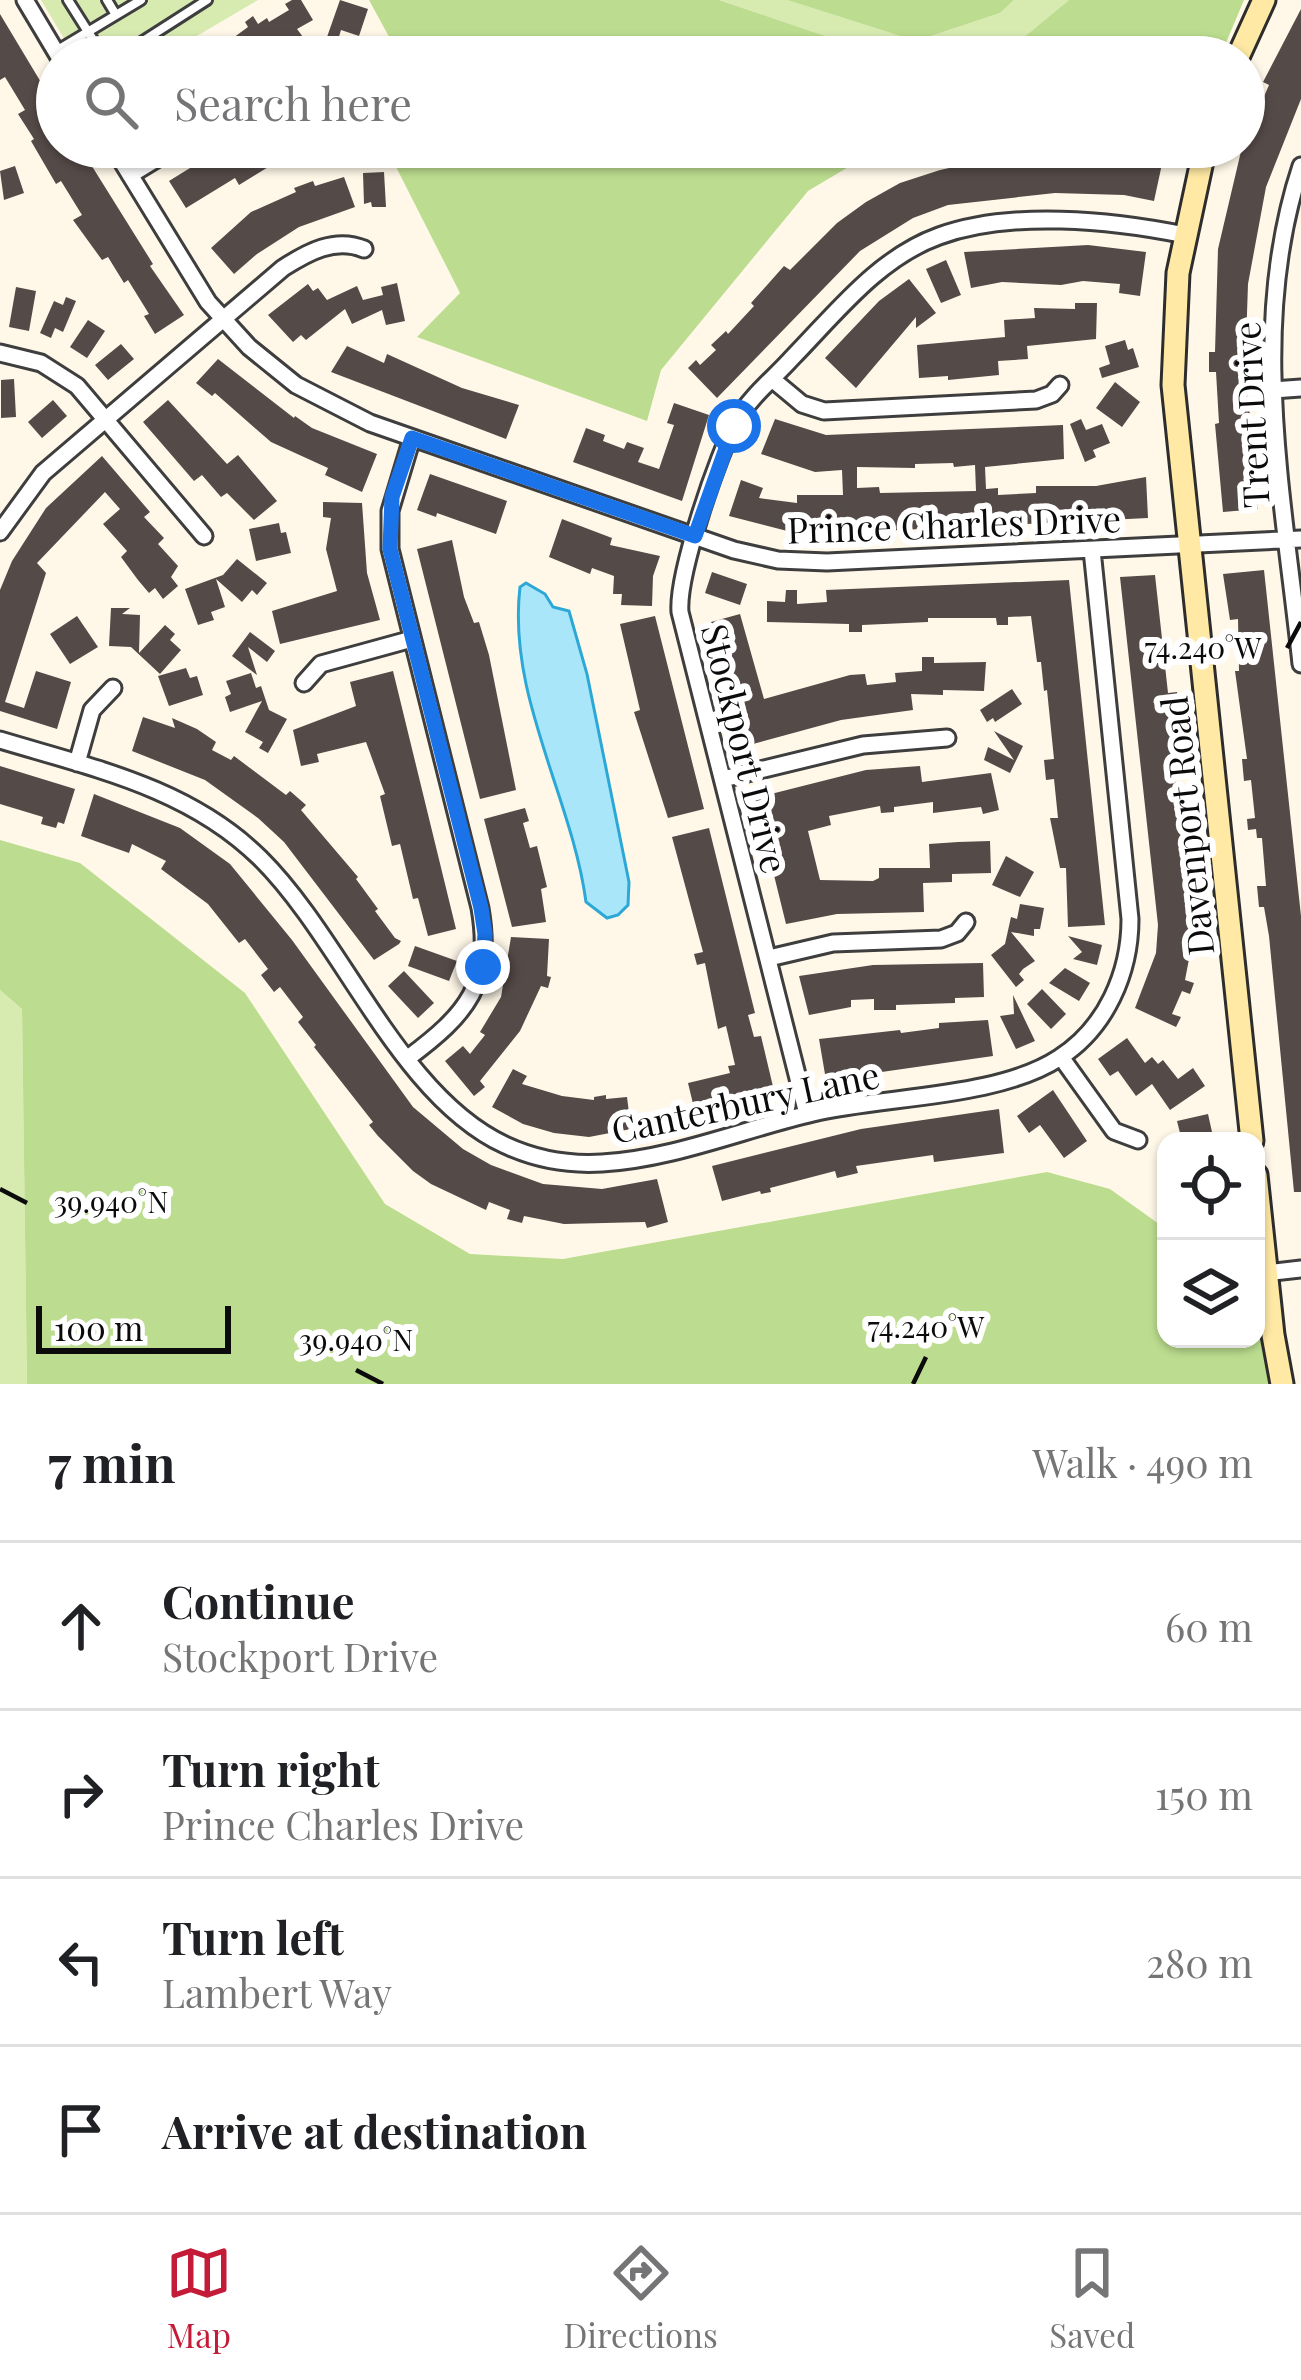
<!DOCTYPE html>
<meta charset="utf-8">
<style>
:root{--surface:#fff;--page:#f2f2f2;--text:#202124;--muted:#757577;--line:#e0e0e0;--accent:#c31b38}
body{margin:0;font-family:"Playfair Display",serif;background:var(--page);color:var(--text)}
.controls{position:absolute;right:36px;bottom:36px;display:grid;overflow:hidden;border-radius:24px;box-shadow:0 3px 9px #0004}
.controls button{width:108px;height:108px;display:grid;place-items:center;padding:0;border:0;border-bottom:3px solid var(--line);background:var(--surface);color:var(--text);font:60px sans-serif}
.scale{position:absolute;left:36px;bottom:30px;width:195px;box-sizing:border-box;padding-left:12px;border:6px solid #0b0b0b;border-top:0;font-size:33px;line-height:42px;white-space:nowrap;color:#0b0b0b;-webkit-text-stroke:9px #fff;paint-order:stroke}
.stop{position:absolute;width:36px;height:36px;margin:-27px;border:9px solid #1a73e8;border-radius:50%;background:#fff}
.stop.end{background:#1a73e8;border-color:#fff;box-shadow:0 3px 12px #0008}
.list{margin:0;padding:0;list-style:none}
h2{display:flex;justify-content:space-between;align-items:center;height:156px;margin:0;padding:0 48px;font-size:51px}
h2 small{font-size:39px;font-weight:400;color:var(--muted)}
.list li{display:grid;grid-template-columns:78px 1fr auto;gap:36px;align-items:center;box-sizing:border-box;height:168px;padding:0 48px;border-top:3px solid var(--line)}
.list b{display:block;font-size:45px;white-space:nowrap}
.list p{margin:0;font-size:39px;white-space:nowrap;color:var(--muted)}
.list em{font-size:39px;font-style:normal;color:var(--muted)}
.icon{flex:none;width:66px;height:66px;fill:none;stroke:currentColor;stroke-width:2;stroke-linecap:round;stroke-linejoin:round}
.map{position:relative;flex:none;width:1301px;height:1384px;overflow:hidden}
.search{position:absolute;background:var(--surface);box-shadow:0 3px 9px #0004;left:36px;right:36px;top:36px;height:132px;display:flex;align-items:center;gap:30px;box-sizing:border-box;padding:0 42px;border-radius:66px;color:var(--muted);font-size:45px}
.sheet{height:828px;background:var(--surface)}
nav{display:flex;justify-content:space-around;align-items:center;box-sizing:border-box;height:168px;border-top:3px solid var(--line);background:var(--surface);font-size:33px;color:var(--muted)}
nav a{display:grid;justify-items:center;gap:6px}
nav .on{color:var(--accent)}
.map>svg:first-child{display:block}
</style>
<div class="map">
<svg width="1301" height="1384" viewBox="0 0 1301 1384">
<rect width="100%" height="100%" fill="#fff8e9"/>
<!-- green -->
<path fill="#d7ebb1" d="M 41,0 L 258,0 L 161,57 L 75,57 Z
M 719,0 L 787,0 L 916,41 L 1000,13 L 1014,0 L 1069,0 L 1000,57 L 853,57 L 840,41 Z
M 0,990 L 22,1009 L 27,1384 L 0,1384 Z"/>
<!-- forest -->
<path fill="#bcdd8f" d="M 369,0 L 719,0 L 840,41 L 853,57 L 400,57 Z
M 787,0 L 1014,0 L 1000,13 L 916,41 Z
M 1069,0 L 1244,0 L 1220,57 L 1000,57 Z
M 395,147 L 882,147 L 808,191 L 661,370 L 647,421 L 417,337 L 460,293 L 394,163 Z
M 0,840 L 80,863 L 245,993 L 385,1204 L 470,1254 L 563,1259 L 1047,1172 L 1110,1189 L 1166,1229 L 1166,1339 L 1256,1339 L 1256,1330 L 1283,1384 L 27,1384 L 22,1009 L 0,990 Z"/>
<!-- water -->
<path fill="#aae6fa" stroke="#2ca8d6" stroke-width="3" d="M 526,583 L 545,594 L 553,607 L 569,611 L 587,674 L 629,882 L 628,905 L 618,915 L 607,918 L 586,902 C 572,797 507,696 520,587 Z"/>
<!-- building -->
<path fill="#544a47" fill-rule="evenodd" d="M 292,0 L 301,0 L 313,20 L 297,29 L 303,37 L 285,49 L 272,57 L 207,57 L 248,27 L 245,22 L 253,16 L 258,24 L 267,18 L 269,22 L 289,10 L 285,4 Z
M 340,0 L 368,9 L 359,36 L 341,30 L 338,40 L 327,37 Z
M 1301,9 L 1301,99 L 1266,187 L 1248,284 L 1245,372 L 1253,442 L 1254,464 L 1251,464 L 1258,509 L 1223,512 L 1215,424 L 1219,423 L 1216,372 L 1209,372 L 1209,352 L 1215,352 L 1218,249 L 1242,147 L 1269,85 L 1263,82 Z
M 0,14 L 57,109 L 57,147 L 80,147 L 153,264 L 150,266 L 184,315 L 155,334 L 144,316 L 149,314 L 128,280 L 124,283 L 108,257 L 102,260 L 73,220 L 82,215 L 61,181 L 56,184 L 31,141 L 34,139 L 18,114 L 25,110 L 5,77 L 0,80 Z
M 384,38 L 389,57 L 367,57 L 363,43 Z
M 224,147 L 292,147 L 280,154 L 283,158 L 239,185 L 235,178 L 186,208 L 169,181 Z
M 1048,152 L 1059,152 L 1060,158 L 1090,158 L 1090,165 L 1111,166 L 1111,160 L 1162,164 L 1154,201 L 1124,195 L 1055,193 L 948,205 L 913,218 L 860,251 L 717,398 L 688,368 L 696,360 L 700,365 L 716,350 L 711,345 L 726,331 L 728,334 L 754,306 L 751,303 L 784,266 L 790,270 L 837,223 L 866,202 L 900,183 L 940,170 L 977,162 L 1048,159 Z
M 15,166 L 24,193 L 4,200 L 0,171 Z
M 384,172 L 386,207 L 372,207 L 371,202 L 364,204 L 363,173 Z
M 344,177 L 355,207 L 299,227 L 257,254 L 234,274 L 211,248 L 251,212 L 296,192 L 294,188 L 313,181 L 315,186 Z
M 1088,245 L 1146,252 L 1140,296 L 1119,293 L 1120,284 L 1083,281 L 1061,285 L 1002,282 L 971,288 L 964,252 Z
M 946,260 L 961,295 L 941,303 L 926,269 Z
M 909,279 L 936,313 L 916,328 L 916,317 L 856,388 L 825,358 L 879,301 Z
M 397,283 L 405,321 L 386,325 L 382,310 L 352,324 L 345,309 L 306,340 L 301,335 L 293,342 L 268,315 L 308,284 L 313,291 L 318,288 L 327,300 L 357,286 L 363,300 L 383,295 L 381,287 Z
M 16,287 L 36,291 L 29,331 L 9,327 Z
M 66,297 L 76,301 L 63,332 L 55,328 L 51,338 L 40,333 L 54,301 L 63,305 Z
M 1075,303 L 1097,303 L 1096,339 L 1027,346 L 1028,359 L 998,361 L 999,375 L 948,380 L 948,376 L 919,378 L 917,345 L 1005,337 L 1004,320 L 1035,318 L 1034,308 L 1075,309 Z
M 88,320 L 105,331 L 87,358 L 70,347 Z
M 1125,340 L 1128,350 L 1133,348 L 1139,367 L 1102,378 L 1099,368 L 1110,364 L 1105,346 Z
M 121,344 L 134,359 L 108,380 L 95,365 Z
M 347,346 L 384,363 L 387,354 L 462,388 L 519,405 L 506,439 L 331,372 Z
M 218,359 L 294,418 L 295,416 L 312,428 L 377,454 L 362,492 L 325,475 L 328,468 L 271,442 L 215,393 L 212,396 L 196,383 Z
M 14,379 L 16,417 L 1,418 L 1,380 Z
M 1115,382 L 1140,402 L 1122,427 L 1096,408 Z
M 53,400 L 67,416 L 42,438 L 28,422 Z
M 168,400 L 227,464 L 238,455 L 277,501 L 254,520 L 227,493 L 221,497 L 202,475 L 194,481 L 143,422 Z
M 674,403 L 709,415 L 682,501 L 573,462 L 586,428 L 605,435 L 603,441 L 624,449 L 627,442 L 644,448 L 638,462 L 659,469 L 674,425 L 667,423 Z
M 775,419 L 826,435 L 1063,425 L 1064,459 L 985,467 L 986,489 L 998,488 L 998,495 L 1036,493 L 1036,486 L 1096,486 L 1146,477 L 1148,518 L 818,534 L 795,533 L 729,516 L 741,480 L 763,488 L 759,498 L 797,503 L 797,495 L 843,495 L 842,470 L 815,472 L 761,454 ZM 953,463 L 954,467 L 975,465 L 976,491 L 880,493 L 879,487 L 857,488 L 857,467 L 915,468 L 915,464 Z
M 1081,419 L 1086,430 L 1102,424 L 1110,443 L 1093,450 L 1096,457 L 1085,462 L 1070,424 Z
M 102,456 L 150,512 L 144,517 L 164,538 L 158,544 L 178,566 L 171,577 L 178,586 L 163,599 L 155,588 L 149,593 L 138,580 L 121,557 L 127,551 L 103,524 L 120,509 L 105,492 L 37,563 L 46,573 L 5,702 L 24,708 L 36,671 L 71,682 L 57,729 L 0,711 L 0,590 L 12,561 L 46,508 Z
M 430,474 L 507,501 L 496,534 L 437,513 L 436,517 L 417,510 Z
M 323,502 L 362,503 L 367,573 L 380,620 L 280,644 L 272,611 L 337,591 L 326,549 L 331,518 L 323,517 Z
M 562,519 L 612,538 L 610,545 L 660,556 L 653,576 L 652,606 L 621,605 L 622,594 L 613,594 L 614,576 L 592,568 L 590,574 L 549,557 Z
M 279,523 L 281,533 L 286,532 L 291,553 L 256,561 L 249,529 Z
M 452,540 L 464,597 L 474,623 L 479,622 L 489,655 L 516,790 L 480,799 L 417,549 Z
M 237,559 L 267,583 L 257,595 L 252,590 L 242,602 L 216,579 L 225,607 L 211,612 L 214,620 L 198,625 L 185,589 L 223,575 Z
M 1264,570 L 1301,916 L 1301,1192 L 1294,1192 L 1269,936 L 1264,907 L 1259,907 L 1257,886 L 1266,886 L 1262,838 L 1257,838 L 1256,829 L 1248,830 L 1247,819 L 1255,818 L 1251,780 L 1244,781 L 1242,759 L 1247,759 L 1235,671 L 1239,671 L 1238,619 L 1230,620 L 1223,574 Z
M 712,572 L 747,584 L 740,605 L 705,593 Z
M 1155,575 L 1168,693 L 1177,692 L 1182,741 L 1171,742 L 1179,810 L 1184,810 L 1194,933 L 1185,980 L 1194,983 L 1190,994 L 1182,991 L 1172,1014 L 1181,1017 L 1176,1027 L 1135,1008 L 1156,953 L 1158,925 L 1120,577 Z
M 1069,580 L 1105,925 L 1068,927 L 1066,868 L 1060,868 L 1050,818 L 1058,818 L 1054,779 L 1046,780 L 1044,760 L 1054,759 L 1047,690 L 1044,691 L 1041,662 L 1037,662 L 1031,616 L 1008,617 L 1008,625 L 997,625 L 996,618 L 928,618 L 928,622 L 862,625 L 862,632 L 849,632 L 849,624 L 767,622 L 767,601 L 785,602 L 786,590 L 797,590 L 797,604 L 827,602 L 826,590 Z
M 111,608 L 130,608 L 122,614 L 140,615 L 139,653 L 165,625 L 175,634 L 170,640 L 181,650 L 160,674 L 131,647 L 109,646 Z
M 740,614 L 764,699 L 850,675 L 865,674 L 867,685 L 896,682 L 895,673 L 922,671 L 922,657 L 934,657 L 934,663 L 986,662 L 984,691 L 943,690 L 943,695 L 911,694 L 913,710 L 841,720 L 742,747 L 711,622 Z
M 77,616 L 98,647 L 70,664 L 50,634 Z
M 655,616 L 704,809 L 668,818 L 634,712 L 640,710 L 620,624 Z
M 250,632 L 275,651 L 267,662 L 248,647 L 257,675 L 232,656 Z
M 186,668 L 190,678 L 197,676 L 203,695 L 169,706 L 158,676 Z
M 393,671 L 456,929 L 428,936 L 418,898 L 413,899 L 400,844 L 392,846 L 380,796 L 385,794 L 366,742 L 317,754 L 319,762 L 301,766 L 293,730 L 356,706 L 350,682 Z
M 251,673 L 256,688 L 261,686 L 269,710 L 287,719 L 268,753 L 259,748 L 263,742 L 245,732 L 262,701 L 230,712 L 225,697 L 231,694 L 226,681 Z
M 1012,689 L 1022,704 L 995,722 L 993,718 L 987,722 L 980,710 Z
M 143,717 L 175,728 L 172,718 L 197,729 L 216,742 L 212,750 L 231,760 L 234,756 L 286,795 L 290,791 L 306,805 L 301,810 L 358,877 L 356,879 L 378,909 L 375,911 L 395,938 L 401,941 L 399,944 L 374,960 L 284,842 L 258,818 L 205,780 L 132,751 Z
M 994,731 L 1023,746 L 1010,773 L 984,760 L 988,747 L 1014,760 Z
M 0,766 L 75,789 L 64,824 L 58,822 L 56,828 L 41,824 L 43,817 L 0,804 Z
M 920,766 L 922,782 L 991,773 L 999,810 L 983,814 L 981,807 L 933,813 L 933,802 L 894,807 L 894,812 L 881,813 L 880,806 L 829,816 L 831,825 L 808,831 L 820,880 L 873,881 L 879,878 L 879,868 L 930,868 L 929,844 L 958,842 L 990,841 L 991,873 L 952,874 L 952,882 L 923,883 L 924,912 L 837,914 L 786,924 L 755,798 L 866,770 Z
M 94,794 L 180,828 L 230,864 L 292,940 L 413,1107 L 463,1149 L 491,1165 L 543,1184 L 602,1189 L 657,1179 L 668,1222 L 647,1228 L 645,1222 L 564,1224 L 524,1216 L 522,1223 L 507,1219 L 510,1210 L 489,1202 L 486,1210 L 431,1184 L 413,1171 L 378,1136 L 369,1125 L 373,1122 L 314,1047 L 316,1045 L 298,1022 L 303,1017 L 280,987 L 274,992 L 261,975 L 268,969 L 245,939 L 239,943 L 208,904 L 161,869 L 166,861 L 132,844 L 129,853 L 81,836 Z
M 525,808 L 529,821 L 523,823 L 530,848 L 537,846 L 547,887 L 541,889 L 546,922 L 512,927 L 484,819 Z
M 709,828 L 755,1013 L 748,1015 L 754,1037 L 761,1036 L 775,1095 L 695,1112 L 688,1083 L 730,1073 L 728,1066 L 735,1065 L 726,1026 L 718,1029 L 705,963 L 697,965 L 694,954 L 703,952 L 672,837 Z
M 1006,856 L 1034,872 L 1020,897 L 992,885 Z
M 1020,904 L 1044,908 L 1040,929 L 1034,929 L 1034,936 L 1011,932 L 1035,961 L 1023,969 L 1019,974 L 1024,980 L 1016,987 L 991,955 L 1005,944 L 1011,917 L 1017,919 Z
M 1068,936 L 1102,945 L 1097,965 L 1073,959 L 1082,952 Z
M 511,937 L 549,939 L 547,976 L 551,977 L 548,988 L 541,986 L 520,1031 L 480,1081 L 485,1087 L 474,1096 L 445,1061 L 463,1046 L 470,1054 L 485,1035 L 480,1032 L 501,997 Z
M 415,946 L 457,961 L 449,981 L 408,966 Z
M 983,963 L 984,997 L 955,998 L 955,1003 L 896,1005 L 896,1010 L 874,1010 L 874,999 L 851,1000 L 851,1007 L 809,1015 L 799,976 L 873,965 Z
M 1065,968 L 1090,983 L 1079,1001 L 1049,983 Z
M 404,971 L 434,1003 L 418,1018 L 388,986 Z
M 1042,989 L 1066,1014 L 1051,1029 L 1027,1004 Z
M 1013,995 L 1035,1041 L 1016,1049 L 1000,1016 L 1014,1014 Z
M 988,1020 L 993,1056 L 826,1080 L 819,1039 L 900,1030 L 901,1033 L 939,1028 L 939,1023 Z
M 1127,1038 L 1145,1063 L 1152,1057 L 1158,1064 L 1163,1060 L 1178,1079 L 1193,1068 L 1205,1086 L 1170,1110 L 1152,1084 L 1136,1096 L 1118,1071 L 1110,1076 L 1098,1059 Z
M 513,1069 L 527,1076 L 522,1084 L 562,1096 L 594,1100 L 594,1097 L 606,1095 L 606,1099 L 627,1097 L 631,1129 L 589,1137 L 554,1133 L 523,1124 L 492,1107 Z
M 1053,1090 L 1087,1141 L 1064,1158 L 1040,1125 L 1029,1133 L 1017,1116 Z
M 999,1109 L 1004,1153 L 934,1162 L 933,1155 L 856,1166 L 858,1173 L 837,1178 L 835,1171 L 770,1188 L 771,1192 L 761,1194 L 760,1191 L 722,1201 L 712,1166 L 861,1129 Z
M 1208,1114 L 1214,1141 L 1182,1141 L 1177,1121 Z"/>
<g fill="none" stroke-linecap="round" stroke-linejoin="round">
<!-- lane casing -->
<g stroke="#3e3e3e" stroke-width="14">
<path id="lane" d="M 68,0 L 104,57
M 107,0 L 116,15
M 56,51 L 141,0
M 118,57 L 207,0"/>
</g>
<!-- street casing -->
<g stroke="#3e3e3e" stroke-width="21">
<path id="street" d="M 25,0 L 59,57
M 113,147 L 208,302 L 249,347 L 296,385 L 370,423 L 734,550 L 778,560 L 827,562 L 1301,539
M 1301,166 C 1247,328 1284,499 1301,664
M 130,175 L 176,147
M 0,353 L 41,363 L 77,386 L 204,536
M 772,379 L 802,404 L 824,411 L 1036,400 L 1052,394 L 1060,385
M 1273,390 L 1301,388
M 0,532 L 43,473 L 283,268 C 308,252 335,237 364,249
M 304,683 L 321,664 L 412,639
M 0,740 C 93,768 189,788 260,858 C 343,940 399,1096 505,1145 C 535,1159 569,1165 602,1163 C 673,1159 744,1129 813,1113 C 886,1096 998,1098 1059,1058 C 1106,1028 1130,973 1130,919 L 1092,550
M 77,763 L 92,710 L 113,688
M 723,779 L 863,745 L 947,738
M 769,958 L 833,943 L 941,939 L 957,933 L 966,922
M 1061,1057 L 1114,1131 L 1138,1140
M 408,1058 C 467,1014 493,984 480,908 L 390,549 L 390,511 L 412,438
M 807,1114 L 680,612 C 677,575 718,453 737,420 C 751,396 774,378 792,358 C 836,313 878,258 939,236 C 1011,210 1111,220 1185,235
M 1266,1273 L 1301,1269"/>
</g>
<!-- secondary casing -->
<g stroke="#2d2d2d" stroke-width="27">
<path id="secondary" d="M 1238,57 L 1264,0
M 1205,147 L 1178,273 L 1173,385 L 1252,1141
M 1256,1175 L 1273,1335 L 1282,1384"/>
</g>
<!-- lane -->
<use href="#lane" stroke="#fff" stroke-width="8"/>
<!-- street -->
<use href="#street" stroke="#fff" stroke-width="15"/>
<!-- secondary -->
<use href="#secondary" stroke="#ffe9a4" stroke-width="21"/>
</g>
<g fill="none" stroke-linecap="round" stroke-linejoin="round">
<!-- route -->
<path stroke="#1a73e8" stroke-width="15" d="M 483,967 L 485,934 L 481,908 L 390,549 L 392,497 L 412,438 L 695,536 L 734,426"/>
</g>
<!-- ticks -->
<path fill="none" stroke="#0b0b0b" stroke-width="4.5" d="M 1287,648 L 1301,622M 0,1189 L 27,1203M 356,1370 L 383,1384M 913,1384 L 926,1357"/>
<g text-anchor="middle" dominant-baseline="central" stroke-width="12" stroke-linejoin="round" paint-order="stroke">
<!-- street labels -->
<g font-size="36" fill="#0b0b0b" stroke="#fff">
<text transform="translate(1250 415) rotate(-93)">Trent Drive</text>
<text transform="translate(954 523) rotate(-2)">Prince Charles Drive</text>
<text transform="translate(746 748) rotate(76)">Stockport Drive</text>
<text transform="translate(1186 826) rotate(-96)">Davenport Road</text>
<text transform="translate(745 1101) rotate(-12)">Canterbury Lane</text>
</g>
</g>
<g font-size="30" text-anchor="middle" fill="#0b0b0b" stroke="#fff" stroke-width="12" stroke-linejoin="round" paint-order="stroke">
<text x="1203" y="659">74.240°W</text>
<text x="111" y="1213">39.940°N</text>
<text x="926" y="1338">74.240°W</text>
<text x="356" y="1351">39.940°N</text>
</g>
</svg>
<div class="controls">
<button><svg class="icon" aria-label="locate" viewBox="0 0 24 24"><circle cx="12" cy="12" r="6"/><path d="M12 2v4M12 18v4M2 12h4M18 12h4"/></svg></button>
<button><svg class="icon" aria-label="layers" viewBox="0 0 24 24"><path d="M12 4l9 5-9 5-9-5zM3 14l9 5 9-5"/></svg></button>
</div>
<div class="scale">100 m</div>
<div class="stop" style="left:734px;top:426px"></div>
<div class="stop end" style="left:483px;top:967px"></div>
<div class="search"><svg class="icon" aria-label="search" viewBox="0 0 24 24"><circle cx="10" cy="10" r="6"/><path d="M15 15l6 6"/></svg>Search here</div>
</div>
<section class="sheet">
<h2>7 min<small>Walk · 490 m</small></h2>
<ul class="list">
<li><svg class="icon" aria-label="ahead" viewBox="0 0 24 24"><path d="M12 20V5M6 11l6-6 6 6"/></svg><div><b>Continue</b><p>Stockport Drive</p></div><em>60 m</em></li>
<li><svg class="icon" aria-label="right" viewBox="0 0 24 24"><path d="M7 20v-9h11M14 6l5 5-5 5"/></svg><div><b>Turn right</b><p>Prince Charles Drive</p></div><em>150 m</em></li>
<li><svg class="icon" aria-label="left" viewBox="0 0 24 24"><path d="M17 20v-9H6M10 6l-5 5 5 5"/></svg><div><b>Turn left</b><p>Lambert Way</p></div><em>280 m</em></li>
<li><svg class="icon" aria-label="arrive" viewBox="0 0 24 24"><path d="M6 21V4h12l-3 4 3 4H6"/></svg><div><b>Arrive at destination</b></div></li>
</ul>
</section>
<nav>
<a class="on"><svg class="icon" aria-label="map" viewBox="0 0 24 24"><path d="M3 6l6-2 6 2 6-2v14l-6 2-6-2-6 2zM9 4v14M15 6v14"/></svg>Map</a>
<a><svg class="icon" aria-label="directions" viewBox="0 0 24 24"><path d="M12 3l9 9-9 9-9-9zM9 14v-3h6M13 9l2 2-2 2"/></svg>Directions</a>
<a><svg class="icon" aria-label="saved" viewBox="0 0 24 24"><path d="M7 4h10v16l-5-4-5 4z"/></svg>Saved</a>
</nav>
